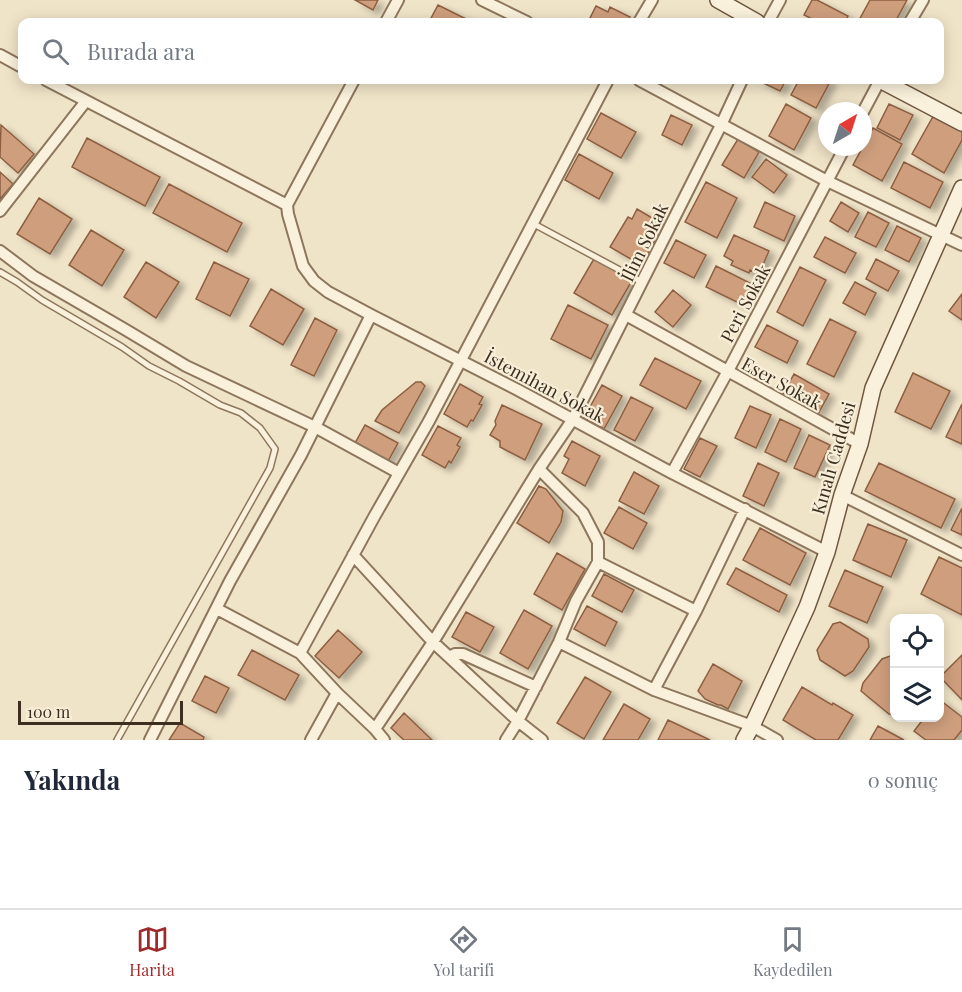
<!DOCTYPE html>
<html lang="tr">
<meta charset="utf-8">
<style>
:root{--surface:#fff;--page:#f6f6f7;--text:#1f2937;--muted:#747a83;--line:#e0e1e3;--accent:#9e2a2b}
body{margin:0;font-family:"Playfair Display",serif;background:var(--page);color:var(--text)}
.controls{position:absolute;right:18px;bottom:18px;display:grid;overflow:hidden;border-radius:12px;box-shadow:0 3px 15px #0003}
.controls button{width:54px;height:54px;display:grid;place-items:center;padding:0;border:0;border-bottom:2px solid var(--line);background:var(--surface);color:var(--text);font:30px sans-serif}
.compass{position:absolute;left:818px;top:102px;width:54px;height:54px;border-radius:50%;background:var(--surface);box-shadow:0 3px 15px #0003;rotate:39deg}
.scale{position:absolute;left:18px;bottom:15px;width:165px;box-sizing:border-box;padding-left:6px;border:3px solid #3d2e20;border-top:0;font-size:16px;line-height:21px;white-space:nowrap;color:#3d2e20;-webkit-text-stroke:4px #f7eed8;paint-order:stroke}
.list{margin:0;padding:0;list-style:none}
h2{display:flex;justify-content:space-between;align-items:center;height:78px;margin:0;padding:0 24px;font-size:26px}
h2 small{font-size:20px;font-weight:400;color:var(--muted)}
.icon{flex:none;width:33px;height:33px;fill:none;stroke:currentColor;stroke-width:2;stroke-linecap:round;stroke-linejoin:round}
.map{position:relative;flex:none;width:962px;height:740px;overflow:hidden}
.search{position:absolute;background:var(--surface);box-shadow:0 3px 15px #0003;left:18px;right:18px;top:18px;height:66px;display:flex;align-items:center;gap:15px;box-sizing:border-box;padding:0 21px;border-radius:12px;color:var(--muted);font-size:22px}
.sheet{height:168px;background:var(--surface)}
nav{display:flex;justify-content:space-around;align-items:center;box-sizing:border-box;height:84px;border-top:2px solid var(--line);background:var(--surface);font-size:16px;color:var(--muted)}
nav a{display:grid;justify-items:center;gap:3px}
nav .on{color:var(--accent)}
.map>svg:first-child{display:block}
</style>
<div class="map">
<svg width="962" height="740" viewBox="0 0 962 740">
<defs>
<filter id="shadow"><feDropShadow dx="6" dy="4" stdDeviation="3" flood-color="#0004"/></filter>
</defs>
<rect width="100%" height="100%" fill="#f0e4c8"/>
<!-- building -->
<path fill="#cf9f7d" stroke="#8d5f41" stroke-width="1.5" filter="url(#shadow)" d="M 355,0 L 378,0 L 373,10 Z
M 812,0 L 817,0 L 848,16 L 845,22 L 818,22 L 804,15 Z
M 870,0 L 907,0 L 895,22 L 858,22 Z
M 438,5 L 472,22 L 429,22 Z
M 596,6 L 608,12 L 610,7 L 630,17 L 627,22 L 588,22 Z
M 757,80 L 786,80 L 780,91 Z
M 799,80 L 831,80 L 816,108 L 791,95 Z
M 786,104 L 811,118 L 794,150 L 769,136 Z
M 889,104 L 913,115 L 900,140 L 877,128 Z
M 601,113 L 636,132 L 621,158 L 587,139 Z
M 935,113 L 962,129 L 962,140 L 944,173 L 912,154 Z
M 671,115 L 692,125 L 682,145 L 662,135 Z
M 1,125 L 34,154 L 18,173 L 0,157 Z
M 873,128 L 902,144 L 882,181 L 853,165 Z
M 87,138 L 160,177 L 145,206 L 72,167 Z
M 738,139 L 759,152 L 744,178 L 722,165 Z
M 579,154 L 613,173 L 599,199 L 565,180 Z
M 766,159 L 787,175 L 774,193 L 752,177 Z
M 904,162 L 943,182 L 930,208 L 891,188 Z
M 0,172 L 13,184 L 0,199 Z
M 706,182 L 737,198 L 717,238 L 685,222 Z
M 169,184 L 242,223 L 227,252 L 153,213 Z
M 39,198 L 72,219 L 50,254 L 17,234 Z
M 765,202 L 795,216 L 784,241 L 754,227 Z
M 841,202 L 859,213 L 848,232 L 830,221 Z
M 637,209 L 664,225 L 641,265 L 610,247 L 628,217 L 632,219 Z
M 868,212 L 889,223 L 876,247 L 855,237 Z
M 897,226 L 921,238 L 909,262 L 885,250 Z
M 91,230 L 124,250 L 102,286 L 69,265 Z
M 734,235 L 769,251 L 759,274 L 750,270 L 749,273 L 731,265 L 733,261 L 724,256 Z
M 825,237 L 856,253 L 845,273 L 814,257 Z
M 676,240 L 706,255 L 694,278 L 664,263 Z
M 595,257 L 633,279 L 612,315 L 574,293 Z
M 876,259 L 899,271 L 888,291 L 866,279 Z
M 146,262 L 179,282 L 156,318 L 124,297 Z
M 214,262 L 249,279 L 230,316 L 196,299 Z
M 716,266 L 752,284 L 741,304 L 706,287 Z
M 800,267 L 826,280 L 803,326 L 777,312 Z
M 855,282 L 876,293 L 865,315 L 843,303 Z
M 271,289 L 304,309 L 283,345 L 250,326 Z
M 673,290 L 691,305 L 673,327 L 655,312 Z
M 962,294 L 962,320 L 949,311 Z
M 568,305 L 608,325 L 591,359 L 551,339 Z
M 315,318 L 337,330 L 314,376 L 291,365 Z
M 830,319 L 856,332 L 834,377 L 807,364 Z
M 767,325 L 798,341 L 787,363 L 755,347 Z
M 655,358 L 701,381 L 686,409 L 640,385 Z
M 913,373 L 950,391 L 931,429 L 895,412 Z
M 794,374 L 829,394 L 818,414 L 783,394 Z
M 416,382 L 421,382 L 425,386 L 399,433 L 375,421 L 382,410 Z
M 460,384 L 483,397 L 479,404 L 482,405 L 473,421 L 471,420 L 467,427 L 444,414 Z
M 602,385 L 622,396 L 604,429 L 584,418 Z
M 631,397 L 653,408 L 635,441 L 614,430 Z
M 962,404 L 962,444 L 946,437 Z
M 502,405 L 542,424 L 525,460 L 500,447 L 500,441 L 490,435 L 496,425 L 495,421 Z
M 750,406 L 771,415 L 756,448 L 735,438 Z
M 780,419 L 801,429 L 786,462 L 765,452 Z
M 365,425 L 398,443 L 387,463 L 354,445 Z
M 438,426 L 461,438 L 457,445 L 460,447 L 451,463 L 449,461 L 445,468 L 422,455 Z
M 809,435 L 830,445 L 815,477 L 794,468 Z
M 700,438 L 717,446 L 700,477 L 684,469 Z
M 572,441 L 600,456 L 585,486 L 562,473 L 569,459 L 564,456 Z
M 758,463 L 779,473 L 764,506 L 743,496 Z
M 879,463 L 955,499 L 941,528 L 865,491 Z
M 634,472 L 659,486 L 644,514 L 619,501 Z
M 539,486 L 546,489 L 563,511 L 561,522 L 549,543 L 517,523 Z
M 619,507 L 647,523 L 633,549 L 604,533 Z
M 962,508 L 962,535 L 951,530 Z
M 868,524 L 907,540 L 891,577 L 853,560 Z
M 760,528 L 806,553 L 790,585 L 743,560 Z
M 557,553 L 585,569 L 562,610 L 534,594 Z
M 939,557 L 962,568 L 962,615 L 921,594 Z
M 736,568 L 787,595 L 779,612 L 727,584 Z
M 845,570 L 883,587 L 867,623 L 829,606 Z
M 604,574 L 634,590 L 622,612 L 592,596 Z
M 587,606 L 617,622 L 605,646 L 574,629 Z
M 524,610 L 552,626 L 528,669 L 500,653 Z
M 466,612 L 494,627 L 480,652 L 452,637 Z
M 840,622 L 868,639 L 869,647 L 853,671 L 845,676 L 820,660 L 817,650 L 833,624 Z
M 338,630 L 362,652 L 339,678 L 315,656 Z
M 252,650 L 299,675 L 285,700 L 238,675 Z
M 962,655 L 962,700 L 940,677 Z
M 890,656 L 894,659 L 894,715 L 889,714 L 861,691 L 863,683 L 882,659 Z
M 713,664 L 742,681 L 728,709 L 721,705 L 718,705 L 705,699 L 698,691 Z
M 205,676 L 229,688 L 216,713 L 192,701 Z
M 585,677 L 611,692 L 584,739 L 557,723 Z
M 802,687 L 832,705 L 833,703 L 853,715 L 838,740 L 816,740 L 783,720 Z
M 940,700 L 962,717 L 962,730 L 954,740 L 926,740 L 914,731 L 924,718 L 940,718 Z
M 624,704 L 650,719 L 638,740 L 603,740 Z
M 404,713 L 432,740 L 404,740 L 391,728 Z
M 668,720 L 710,740 L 658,740 Z
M 180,723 L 204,737 L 203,740 L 169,740 Z
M 878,726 L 904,740 L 870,740 Z"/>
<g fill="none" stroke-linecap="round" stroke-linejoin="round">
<!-- lane casing -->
<g stroke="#8d765c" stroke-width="8">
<path id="lane" d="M 532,223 L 642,282
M 0,272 L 17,282 L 42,300 L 122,347 L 149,366 L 179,381 L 220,405 L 241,413 L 260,428 L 275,449 L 270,468 L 117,740"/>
</g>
<!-- street casing -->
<g stroke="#8d765c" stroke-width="14">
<path id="street" d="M 482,0 L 527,22
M 386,22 L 398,0
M 639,22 L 652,0
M 768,22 L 780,0
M 910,22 L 923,0
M 0,55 L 22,67
M 46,80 L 287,205
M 354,80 L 287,205 L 288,214 L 303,266 L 314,281 L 328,292 L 371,315 L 518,390 L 672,473 L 827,552
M 639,80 L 827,181 L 962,245
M 863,112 L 880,80
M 0,211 L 86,101
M 0,251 L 33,276 L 126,330 L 186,366 L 315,427 L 399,473
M 626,315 L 860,444
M 539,469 L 583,513 L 598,542 L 598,562 L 696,611
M 672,473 L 729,369 L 845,147
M 842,495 L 962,555
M 353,555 L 433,642 L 518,721 L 542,740
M 217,609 L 300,653 L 337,693 L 375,729 L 384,740
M 559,642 L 654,690 L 752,726 L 777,740
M 300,653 L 374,517 L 429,421 L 608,80
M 449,657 L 455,654 L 463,654 L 536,687
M 654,690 L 696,611 L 745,509
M 375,729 L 433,642 L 539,469 L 573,419 L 721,125 L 742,80
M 150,740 L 230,581 L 301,455 L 371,315
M 311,740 L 337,693
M 506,740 L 518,721 L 559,642 L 576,601 L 598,562"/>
</g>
<!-- secondary casing -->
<g stroke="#6f573f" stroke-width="18">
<path id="secondary" d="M 718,0 L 757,22
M 880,80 L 962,123
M 744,740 L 752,726 L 807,607 L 827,552 L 842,495 L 860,444 L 873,388 L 962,188"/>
</g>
<!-- lane -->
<use href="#lane" stroke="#faf1dc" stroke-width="5"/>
<!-- street -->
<use href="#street" stroke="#faf1dc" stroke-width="10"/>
<!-- secondary -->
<use href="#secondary" stroke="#faf1dc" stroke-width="15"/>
</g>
<g text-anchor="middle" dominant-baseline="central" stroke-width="4.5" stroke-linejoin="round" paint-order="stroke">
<!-- street labels -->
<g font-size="18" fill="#3d2e20" stroke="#f7eed8">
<text transform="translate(644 242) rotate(-64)">İlim Sokak</text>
<text transform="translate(745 303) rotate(-62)">Peri Sokak</text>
<text transform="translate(782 383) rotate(29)">Eser Sokak</text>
<text transform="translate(545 386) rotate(28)">İstemihan Sokak</text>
<text transform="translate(833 458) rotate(-74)">Kınalı Caddesi</text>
</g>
</g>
</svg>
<div class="controls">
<button><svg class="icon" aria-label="locate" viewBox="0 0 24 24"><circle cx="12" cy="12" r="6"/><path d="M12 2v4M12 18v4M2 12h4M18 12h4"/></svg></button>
<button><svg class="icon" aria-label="layers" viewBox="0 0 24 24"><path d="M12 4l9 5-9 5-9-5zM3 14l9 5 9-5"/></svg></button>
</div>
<svg class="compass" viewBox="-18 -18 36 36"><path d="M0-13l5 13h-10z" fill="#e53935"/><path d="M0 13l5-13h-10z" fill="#747a83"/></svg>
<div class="scale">100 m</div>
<div class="search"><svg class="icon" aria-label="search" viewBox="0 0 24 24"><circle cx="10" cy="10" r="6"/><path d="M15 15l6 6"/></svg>Burada ara</div>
</div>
<section class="sheet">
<h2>Yakında<small>0 sonuç</small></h2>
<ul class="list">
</ul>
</section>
<nav>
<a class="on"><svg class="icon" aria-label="map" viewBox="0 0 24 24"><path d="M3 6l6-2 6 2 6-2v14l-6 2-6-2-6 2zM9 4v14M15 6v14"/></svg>Harita</a>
<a><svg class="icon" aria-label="directions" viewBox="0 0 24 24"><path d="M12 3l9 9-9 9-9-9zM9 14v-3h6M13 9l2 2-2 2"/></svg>Yol tarifi</a>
<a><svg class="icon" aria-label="saved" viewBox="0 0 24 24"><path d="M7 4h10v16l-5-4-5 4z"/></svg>Kaydedilen</a>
</nav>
